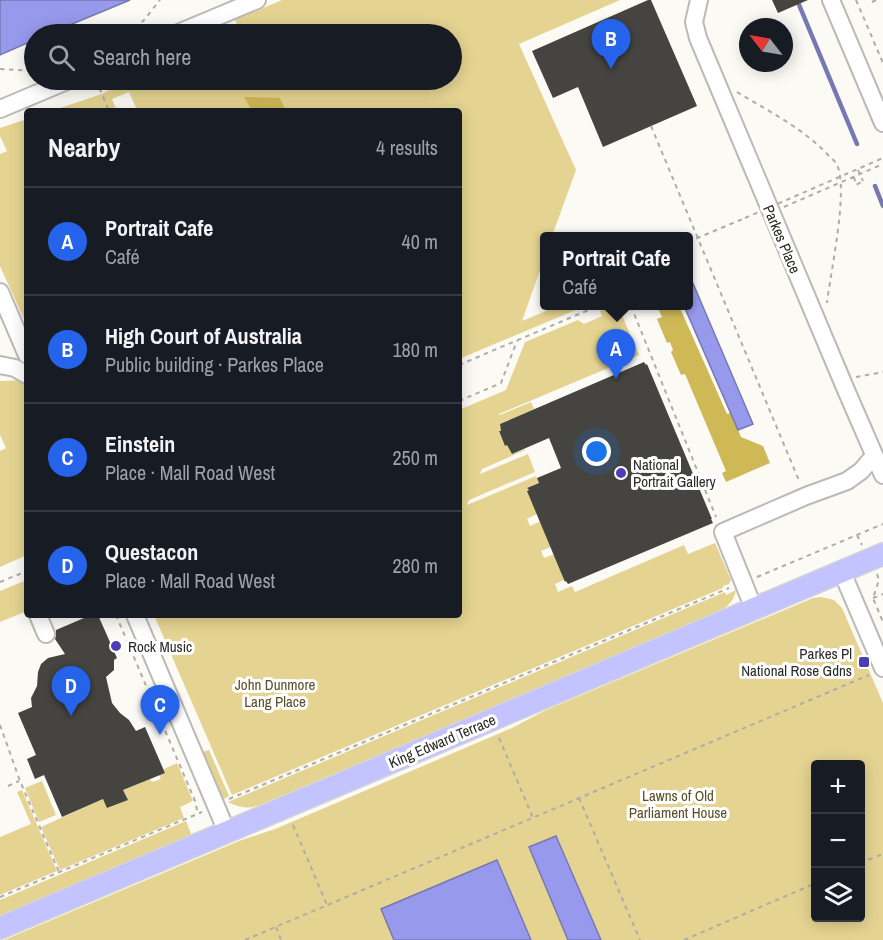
<!DOCTYPE html>
<meta charset="utf-8">
<style>
:root{--surface:#171b24;--page:#242831;--text:#f1f3f6;--muted:#9ea1a6;--line:#363941;--accent:#2563eb}
body{margin:0;font-family:"Archivo Narrow",sans-serif;background:var(--page);color:var(--text)}
.controls{position:absolute;right:18px;bottom:18px;display:grid;overflow:hidden;border-radius:6px;box-shadow:0 3px 15px #0003}
.controls button{width:54px;height:54px;display:grid;place-items:center;padding:0;border:0;border-bottom:2px solid var(--line);background:var(--surface);color:var(--text);font:30px sans-serif}
.compass{position:absolute;left:739px;top:18px;width:54px;height:54px;border-radius:50%;background:var(--surface);box-shadow:0 3px 15px #0003;rotate:301deg}
.you{position:absolute;left:597px;top:452px;width:21px;height:21px;margin:-15px;border:4px solid #fff;border-radius:50%;background:#1a73e8;box-shadow:0 0 0 9px #1a73e833}
.badge{display:grid;place-items:center;width:39px;height:39px;border-radius:50%;background:var(--accent);color:#fff;font-size:20px;font-weight:700}
.pin{position:absolute;translate:-50% -50px;filter:drop-shadow(0 2px 3px #0008)}
.pin::after{content:'';position:absolute;top:32px;width:21px;height:18px;background:inherit;clip-path:polygon(0 0,100% 0,50% 100%)}
.popup{position:absolute;left:540px;top:232px;width:153px;height:78px;box-sizing:border-box;display:grid;place-content:center;border-radius:6px;background:var(--surface);filter:drop-shadow(0 2px 4px #0005);font-size:20px;white-space:nowrap;color:var(--muted)}
.popup b{font-size:22px;color:var(--text)}
.popup::after{content:'';position:absolute;left:50%;top:100%;margin-left:-12px;border:12px solid transparent;border-top-color:var(--surface)}
.list{margin:0;padding:0;list-style:none}
h2{display:flex;justify-content:space-between;align-items:center;height:78px;margin:0;padding:0 24px;font-size:26px}
h2 small{font-size:20px;font-weight:400;color:var(--muted)}
.list li{display:grid;grid-template-columns:39px 1fr auto;gap:18px;align-items:center;box-sizing:border-box;height:108px;padding:0 24px;border-top:2px solid var(--line)}
.list b{display:block;font-size:22px;white-space:nowrap}
.list p{margin:0;font-size:20px;white-space:nowrap;color:var(--muted)}
.list em{font-size:20px;font-style:normal;color:var(--muted)}
.icon{flex:none;width:33px;height:33px;fill:none;stroke:currentColor;stroke-width:2;stroke-linecap:round;stroke-linejoin:round}
.map{position:relative;flex:none;width:883px;height:940px;overflow:hidden}
.search{position:absolute;background:var(--surface);box-shadow:0 3px 15px #0003;left:24px;top:24px;width:438px;height:66px;display:flex;align-items:center;gap:15px;box-sizing:border-box;padding:0 21px;border-radius:33px;color:var(--muted);font-size:22px}
.panel{position:absolute;background:var(--surface);box-shadow:0 3px 15px #0003;left:24px;top:108px;width:438px;height:510px;border-radius:6px}
.map>svg:first-child{display:block}
</style>
<div class="map">
<svg width="883" height="940" viewBox="0 0 883 940">
<rect width="100%" height="100%" fill="#fbfaf5"/>
<!-- green -->
<path fill="#e5d491" fill-rule="evenodd" d="M 282,0 L 620,0 L 519,44 L 576,170 L 552,236 L 544,236 L 544,259 L 522,321 L 558,306 L 585,306 L 459,359 L 459,111 L 136,111 L 137,110 L 129,92 L 112,99 L 117,111 L 51,111 L 102,94 L 129,80 L 452,80 L 452,34 L 242,34 L 235,20 Z
M 27,119 L 27,326 L 0,266 L 0,154 L 7,151 L 0,136 L 0,128 Z
M 612,306 L 618,306 L 639,355 L 499,414 L 500,415 L 531,402 L 534,409 L 500,424 L 501,431 L 499,432 L 505,446 L 507,445 L 512,454 L 525,449 L 525,450 L 482,469 L 480,474 L 528,454 L 535,472 L 469,500 L 467,505 L 536,476 L 539,483 L 527,488 L 537,514 L 527,519 L 530,526 L 541,521 L 551,547 L 541,551 L 544,558 L 555,554 L 564,580 L 555,584 L 558,592 L 572,586 L 575,592 L 684,545 L 688,554 L 715,543 L 731,580 L 729,584 L 723,586 L 723,588 L 232,795 L 154,615 L 459,615 L 459,410 L 506,390 L 525,342 L 578,320 L 584,324 L 602,316 L 600,311 Z
M 0,381 C 12,381 22,377 27,390 L 27,555 L 0,567 L 0,451 L 6,448 L 0,435 Z
M 27,580 L 27,611 L 0,622 L 0,591 Z
M 736,590 C 734,600 729,606 720,611 L 260,805 C 248,809 239,808 228,802 L 725,592 L 726,595 Z
M 821,597 L 834,600 L 842,608 L 883,703 L 883,940 L 4,940 L 239,841 L 275,829 L 301,818 L 512,728 L 546,710 L 813,598 ZM 816,764 L 860,764 L 860,918 L 816,918 Z
M 209,750 L 229,796 L 224,799 L 217,788 L 202,752 Z
M 177,763 L 193,801 L 180,807 L 184,818 L 60,870 L 41,827 L 103,799 L 108,808 L 127,800 L 123,790 L 150,779 L 152,782 L 161,779 L 159,775 L 165,773 L 164,769 Z
M 42,781 L 56,815 L 39,822 L 25,788 Z
M 22,790 L 57,871 L 0,895 L 0,837 L 31,824 L 17,792 Z
M 186,821 L 191,834 L 188,837 L 0,917 L 0,900 Z"/>
<!-- forest -->
<path fill="#cfb856" d="M 244,97 L 280,98 L 286,111 L 252,111 Z
M 657,306 L 679,306 L 727,414 L 731,413 L 741,437 L 763,446 L 770,463 L 726,482 L 722,473 L 726,471 L 685,374 L 681,375 L 671,352 L 673,350 L 670,342 L 667,343 L 657,319 L 662,317 Z"/>
<!-- water -->
<path fill="#9799ed" stroke="#7678b2" stroke-width="1.5" d="M 0,0 L 130,0 L 48,34 L 34,34 L 34,40 L 0,55 Z
M 688,279 L 692,281 L 753,424 L 738,430 L 684,306 L 688,306 Z
M 556,836 L 601,940 L 568,940 L 529,847 Z
M 497,860 L 531,940 L 394,940 L 381,909 Z"/>
<g fill="none" stroke-linecap="round" stroke-linejoin="round">
<!-- stream -->
<path stroke="#7678b2" stroke-width="4.5" d="M 797,0 L 857,144
M 875,186 L 883,206"/>
</g>
<!-- building -->
<path fill="#454441" d="M 648,0 L 651,0 L 697,106 L 603,147 L 578,87 L 553,98 L 532,51 Z
M 772,0 L 808,0 L 778,13 Z
M 644,362 L 646,365 L 647,364 L 712,519 L 711,519 L 713,523 L 568,584 L 566,581 L 565,582 L 527,491 L 529,490 L 527,488 L 539,483 L 537,478 L 561,468 L 549,438 L 512,454 L 507,445 L 505,446 L 499,431 L 501,431 L 500,424 Z
M 91,615 L 98,615 L 117,658 L 114,660 L 114,670 L 106,677 L 112,703 L 120,713 L 129,720 L 136,731 L 145,727 L 165,773 L 123,790 L 128,800 L 107,808 L 103,799 L 62,817 L 44,775 L 35,779 L 27,759 L 36,755 L 18,713 L 32,707 L 31,698 L 37,686 L 38,672 L 41,664 L 48,658 L 65,654 L 55,639 L 56,635 L 56,630 Z"/>
<g fill="none" stroke-linecap="round" stroke-linejoin="round">
<!-- minor casing -->
<g stroke="#bbbab6" stroke-width="20">
<path id="minor" d="M 699,0 L 694,22 L 698,38 L 846,390 L 883,475
M 831,0 L 883,123
M 176,34 L 257,0
M 0,109 L 69,80
M 0,292 L 27,355
M 0,365 L 15,368 L 27,375
M 842,572 L 883,668
M 754,609 L 723,532 L 806,496 L 847,481 L 861,471 L 874,456
M 38,615 L 46,634
M 135,615 L 227,832"/>
</g>
<!-- major casing -->
<g stroke="#d4d4d4" stroke-width="24">
<path id="major" d="M 0,928 L 883,554"/>
</g>
<!-- path -->
<path stroke="#aeada9" stroke-width="2" stroke-dasharray="4.5 4.5" stroke-linecap="butt" d="M 856,0 L 883,63
M 872,2 L 876,0
M 128,34 L 144,20 L 160,0
M 144,34 L 163,26
M 0,69 L 34,71
M 96,80 L 109,111
M 737,92 C 768,111 803,128 828,155 C 831,158 836,162 837,165 C 849,189 830,275 827,303
M 651,126 L 800,483
M 854,177 L 856,185 L 863,181
M 784,207 L 883,164
M 688,242 L 745,218
M 631,306 L 716,517
M 459,365 L 598,306
M 856,377 L 883,372
M 459,401 L 501,383 L 517,341
M 857,535 L 862,545
M 877,574 L 879,580 L 873,598 L 883,622
M 757,577 L 883,524
M 0,582 L 27,571
M 873,598 L 883,594
M 116,615 L 195,801 L 198,814
M 0,725 L 20,781 L 59,872
M 499,738 L 533,818
M 8,786 L 19,781
M 579,798 L 640,940
M 229,799 L 729,588
M 293,825 L 327,905
M 860,863 L 883,854
M 0,897 L 202,812
M 276,927 L 281,940
M 245,940 L 869,675
M 684,940 L 816,883"/>
<!-- minor -->
<use href="#minor" stroke="#fff" stroke-width="16"/>
<!-- major -->
<use href="#major" stroke="#c3c3ff" stroke-width="21"/>
<!-- path-bridge -->
<path stroke="#aeada9" stroke-width="2" stroke-dasharray="4.5 4.5" stroke-linecap="butt" d="M 858,170 L 863,181
M 745,218 L 883,158"/>
</g>
<!-- markers -->
<g fill="#4d3eb5" stroke="#fff" stroke-width="2">
<circle cx="621" cy="473" r="6"/>
<circle cx="116" cy="646" r="6"/>
<rect x="858" y="656" width="12" height="12" rx="3"/>
</g>
<g text-anchor="middle" dominant-baseline="central" stroke-width="6" stroke-linejoin="round" paint-order="stroke">
<!-- street labels -->
<g font-size="15" fill="#2a2a28" stroke="#fff">
<text transform="translate(782 239) rotate(67)">Parkes Place</text>
<text transform="translate(442 741) rotate(-23)">King Edward Terrace</text>
</g>
<!-- poi labels -->
<g font-size="15" fill="#2a2a28" stroke="#fff" text-anchor="start">
<text x="633" y="464">National<tspan x="633" dy="17">Portrait Gallery</tspan></text>
<text x="128" y="646">Rock Music</text>
<text x="852" y="653" text-anchor="end">Parkes Pl<tspan x="852" dy="17">National Rose Gdns</tspan></text>
</g>
<!-- park labels -->
<g font-size="15" fill="#594f26" stroke="#fff">
<text x="275" y="684">John Dunmore<tspan x="275" dy="17">Lang Place</tspan></text>
<text x="678" y="795">Lawns of Old<tspan x="678" dy="17">Parliament House</tspan></text>
</g>
</g>
</svg>
<div class="controls">
<button>+</button>
<button>−</button>
<button><svg class="icon" aria-label="layers" viewBox="0 0 24 24"><path d="M12 4l9 5-9 5-9-5zM3 14l9 5 9-5"/></svg></button>
</div>
<svg class="compass" viewBox="-18 -18 36 36"><path d="M0-13l5 13h-10z" fill="#e53935"/><path d="M0 13l5-13h-10z" fill="#9ea1a6"/></svg>
<div class="you"></div>
<div class="pin badge" style="left:616px;top:379px">A</div>
<div class="popup"><b>Portrait Cafe</b>Café</div>
<div class="pin badge" style="left:611px;top:69px">B</div>
<div class="pin badge" style="left:160px;top:735px">C</div>
<div class="pin badge" style="left:71px;top:716px">D</div>
<div class="search"><svg class="icon" aria-label="search" viewBox="0 0 24 24"><circle cx="10" cy="10" r="6"/><path d="M15 15l6 6"/></svg>Search here</div>
<section class="panel">
<h2>Nearby<small>4 results</small></h2>
<ul class="list">
<li><span class="badge">A</span><div><b>Portrait Cafe</b><p>Café</p></div><em>40 m</em></li>
<li><span class="badge">B</span><div><b>High Court of Australia</b><p>Public building · Parkes Place</p></div><em>180 m</em></li>
<li><span class="badge">C</span><div><b>Einstein</b><p>Place · Mall Road West</p></div><em>250 m</em></li>
<li><span class="badge">D</span><div><b>Questacon</b><p>Place · Mall Road West</p></div><em>280 m</em></li>
</ul>
</section>
</div>
